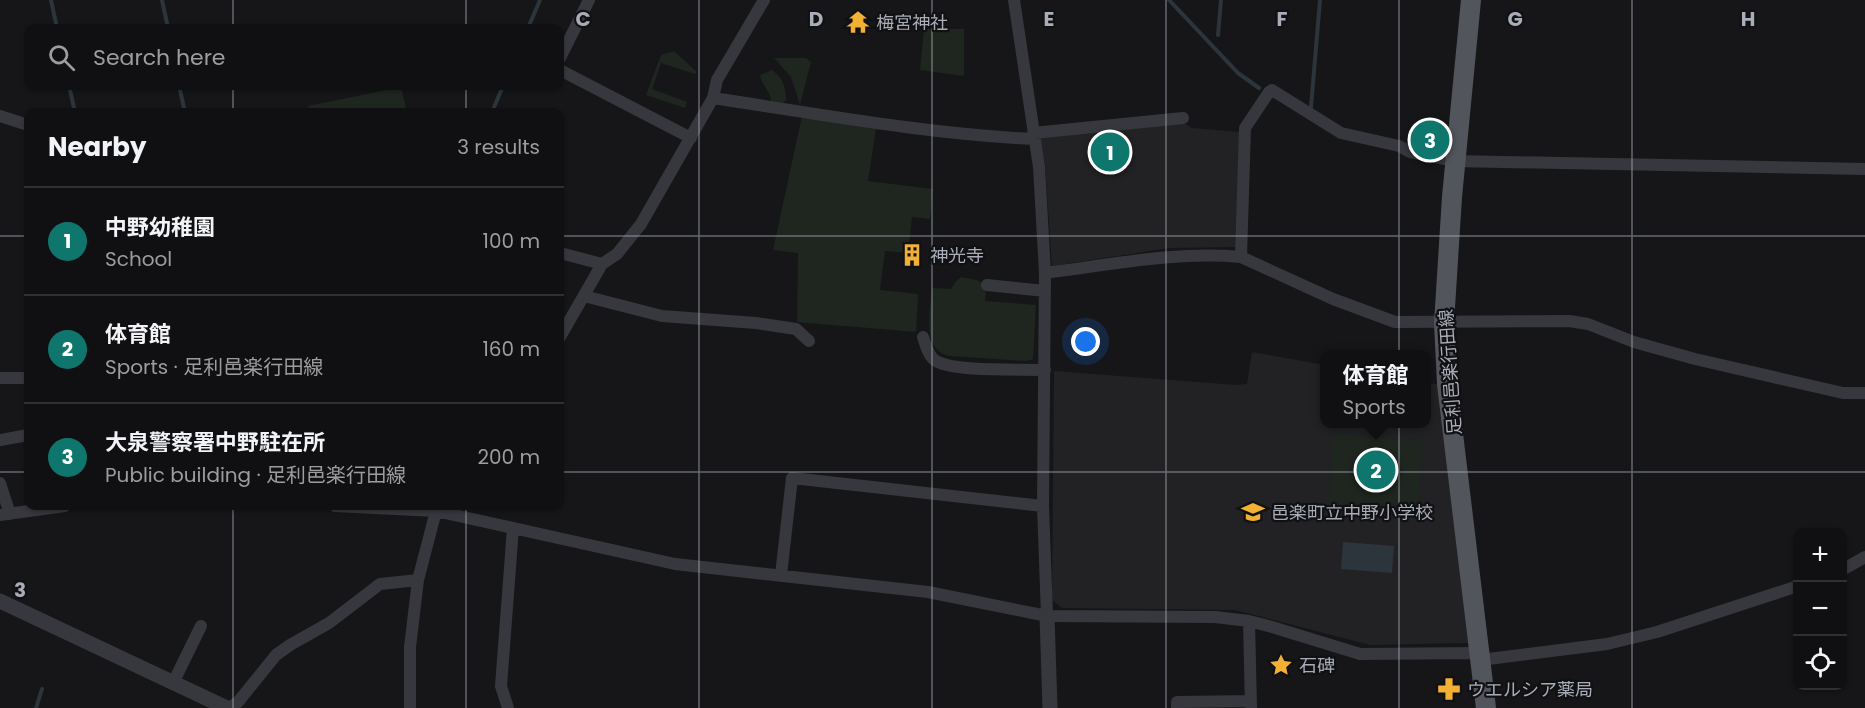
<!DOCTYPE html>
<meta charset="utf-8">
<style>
:root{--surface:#101012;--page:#19191b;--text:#f1f3f6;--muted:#9c9d9f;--line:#303032;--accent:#0f766e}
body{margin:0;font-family:Poppins,"Noto Sans JP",sans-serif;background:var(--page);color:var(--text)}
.controls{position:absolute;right:18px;bottom:18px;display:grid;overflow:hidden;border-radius:12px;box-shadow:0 2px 4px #0004}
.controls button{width:54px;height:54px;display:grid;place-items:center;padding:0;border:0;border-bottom:2px solid var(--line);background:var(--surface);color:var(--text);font:30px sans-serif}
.you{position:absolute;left:1086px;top:342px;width:21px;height:21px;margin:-15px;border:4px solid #fff;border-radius:50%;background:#1a73e8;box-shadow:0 0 0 9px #1a73e833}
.badge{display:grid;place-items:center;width:39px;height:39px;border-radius:50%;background:var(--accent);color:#fff;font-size:20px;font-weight:700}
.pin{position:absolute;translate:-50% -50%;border:3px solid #fff;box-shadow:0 2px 6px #0006}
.popup{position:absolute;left:1320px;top:350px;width:111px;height:78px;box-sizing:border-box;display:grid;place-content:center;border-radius:12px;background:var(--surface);filter:drop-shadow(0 2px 4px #0005);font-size:20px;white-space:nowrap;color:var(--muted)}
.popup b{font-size:22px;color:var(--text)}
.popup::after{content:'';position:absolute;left:50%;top:100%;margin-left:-12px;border:12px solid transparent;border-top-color:var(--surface)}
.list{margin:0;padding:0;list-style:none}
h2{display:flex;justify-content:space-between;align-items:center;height:78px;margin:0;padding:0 24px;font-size:26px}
h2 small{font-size:20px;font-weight:400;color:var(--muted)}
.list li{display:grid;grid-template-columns:39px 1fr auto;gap:18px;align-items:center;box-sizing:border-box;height:108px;padding:0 24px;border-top:2px solid var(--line)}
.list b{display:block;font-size:22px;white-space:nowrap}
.list p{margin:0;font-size:20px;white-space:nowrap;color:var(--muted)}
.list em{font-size:20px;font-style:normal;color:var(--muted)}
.icon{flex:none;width:33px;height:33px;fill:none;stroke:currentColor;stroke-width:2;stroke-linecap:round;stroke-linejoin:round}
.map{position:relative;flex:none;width:1865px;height:708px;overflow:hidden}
.search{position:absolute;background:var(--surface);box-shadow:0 2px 4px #0004;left:24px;top:24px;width:540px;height:66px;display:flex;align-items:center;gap:15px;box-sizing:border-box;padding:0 21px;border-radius:12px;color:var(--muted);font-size:22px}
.panel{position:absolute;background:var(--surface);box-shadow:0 2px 4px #0004;left:24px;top:108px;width:540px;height:402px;border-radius:12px}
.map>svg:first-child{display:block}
</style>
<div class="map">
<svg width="1865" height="708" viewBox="0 0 1865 708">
<rect width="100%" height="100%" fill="#161618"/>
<!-- built -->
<path fill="#222225" d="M 1182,122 L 1192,128 L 1240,132 L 1236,247 L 1169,248 L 1052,266 L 1045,165 L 1039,136 Z
M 1252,352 L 1325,365 L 1325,424 L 1427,424 L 1427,383 L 1438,384 L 1468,643 L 1370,645 L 1235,610 L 1062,608 L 1052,600 L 1054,371 L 1236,385 L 1247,384 Z"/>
<!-- green -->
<path fill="#1e261f" d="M 924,29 L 964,29 L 964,76 L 920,70 Z
M 674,51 L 697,72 L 695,74 L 661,63 L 652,89 L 687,102 L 685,108 L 646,95 L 661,55 Z
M 774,58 L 806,58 L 811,62 L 800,105 L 791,77 Z
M 772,70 C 783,78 786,87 786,100 L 781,105 L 771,103 C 772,91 761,86 760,75 Z
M 401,87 L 407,112 L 309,112 L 308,106 Z
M 802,116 L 876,128 L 868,181 L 933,189 L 930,219 L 912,217 L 908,253 L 885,251 L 880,290 L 918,294 L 916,332 L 797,322 L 798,253 L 773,250 Z
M 961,277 L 977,280 L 983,284 L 986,294 L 985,301 L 1036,305 L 1033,359 L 1027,361 L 950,356 C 920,351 931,309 932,288 L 951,289 L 955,282 Z
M 1333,434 L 1422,440 L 1418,506 L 1329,501 Z"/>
<!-- water -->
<path fill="#2c353c" d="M 1343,542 L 1394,546 L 1392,573 L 1341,569 Z"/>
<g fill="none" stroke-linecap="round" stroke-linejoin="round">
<!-- stream -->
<path stroke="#2c353c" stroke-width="4" d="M 51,0 L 57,28
M 162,0 L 168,28
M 1169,0 L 1238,73 L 1259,88
M 528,28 L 540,0
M 1218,35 L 1221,0
M 69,86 L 75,112
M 179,86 L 185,112
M 1311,107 L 1320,0
M 492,112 L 503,86
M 36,708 L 42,689"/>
<!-- minor -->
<path stroke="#37383d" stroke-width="12" d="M 1014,0 L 1039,167 L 1045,273 L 1043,506 L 1047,616
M 560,58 L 589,0
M 560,70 L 691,138
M 713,98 C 819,114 927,134 1034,139
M 0,116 L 28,125
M 1033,133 L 1183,118
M 560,253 L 602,264
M 1241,257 L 1245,128 L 1269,92 L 1272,90 L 1341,133 L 1399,146 L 1410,152 L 1455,161 L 1865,169
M 1045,273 C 1109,265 1176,251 1241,257 L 1333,299 L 1395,322 L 1569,321 L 1588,324 L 1634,342 L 1695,359 L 1843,393 L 1865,393
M 987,285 L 1045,291
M 584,296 L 662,316 L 756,323 L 796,329 L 809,341
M 560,337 L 602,264 L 617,254 L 641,224 L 713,98 L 717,80 L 764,0
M 923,337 C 926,345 928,356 936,361 C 955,372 1020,369 1045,370
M 0,378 L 28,378
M 0,440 L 28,435
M 0,483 L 10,514
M 335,506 L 436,511 L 675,564 L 928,592 L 1047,616 L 1215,617 L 1249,621 L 1272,627 L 1360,654 L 1479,653
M 0,515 L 65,506
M 1842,570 L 1865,557
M 781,575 L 792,478 L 1043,506
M 1249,621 L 1251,708
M 1480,660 L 1607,644 L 1657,632 L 1798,586
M 173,683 L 201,626
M 229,708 L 238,702 L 276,655 L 290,645 L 329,623 L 380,584 L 418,580
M 410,708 L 410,647 L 418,580 L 436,511
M 508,708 L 501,686 L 513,528
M 1177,708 L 1177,702 L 1251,701"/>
<!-- tertiary -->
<path stroke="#37383d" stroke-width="15" d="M 0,601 L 227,708
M 1047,616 L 1050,708"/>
<!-- primary -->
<path stroke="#53555c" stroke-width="20" d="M 1471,0 L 1452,197 L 1444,323 L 1447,384 L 1486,708"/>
</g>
<!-- grid -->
<path fill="none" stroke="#a8adb8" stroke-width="1.5" stroke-opacity="0.55" d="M 233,0 L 233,28M 466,0 L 466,28M 699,0 L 699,708M 932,0 L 932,708M 1166,0 L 1166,708M 1399,0 L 1399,708M 1632,0 L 1632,708M 233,86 L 233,112M 466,86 L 466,112M 0,236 L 28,236M 560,236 L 1865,236M 0,472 L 28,472M 560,472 L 1865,472M 233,506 L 233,708M 466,506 L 466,708"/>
<!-- icons -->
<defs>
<g id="temple-bare" transform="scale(1.8)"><path d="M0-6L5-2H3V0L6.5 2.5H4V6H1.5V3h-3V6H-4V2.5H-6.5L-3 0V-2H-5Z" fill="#f2b134" stroke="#111113" stroke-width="2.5" paint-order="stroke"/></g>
<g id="building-bare" transform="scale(1.8)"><path d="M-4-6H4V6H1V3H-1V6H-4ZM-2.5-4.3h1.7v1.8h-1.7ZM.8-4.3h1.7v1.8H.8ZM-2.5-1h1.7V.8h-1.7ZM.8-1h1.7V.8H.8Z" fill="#f2b134" stroke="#111113" stroke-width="2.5" paint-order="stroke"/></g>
<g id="school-bare" transform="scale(1.8)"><path d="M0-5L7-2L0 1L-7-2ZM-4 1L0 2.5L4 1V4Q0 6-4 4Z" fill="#f2b134" stroke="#111113" stroke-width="2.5" paint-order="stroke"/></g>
<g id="sight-bare" transform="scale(1.8)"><path d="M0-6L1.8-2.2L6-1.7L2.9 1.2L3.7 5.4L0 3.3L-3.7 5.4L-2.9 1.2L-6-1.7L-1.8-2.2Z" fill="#f2b134" stroke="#111113" stroke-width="2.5" paint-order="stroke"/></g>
<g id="pharmacy-bare" transform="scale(1.8)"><path d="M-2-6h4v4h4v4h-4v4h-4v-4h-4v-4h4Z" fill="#f2b134" stroke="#111113" stroke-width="2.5" paint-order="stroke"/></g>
</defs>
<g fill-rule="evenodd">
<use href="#temple-bare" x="858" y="22"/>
<use href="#building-bare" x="912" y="255"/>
<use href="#school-bare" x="1253" y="512"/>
<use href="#sight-bare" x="1281" y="665"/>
<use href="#pharmacy-bare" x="1449" y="689"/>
</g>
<g text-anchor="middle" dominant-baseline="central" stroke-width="4.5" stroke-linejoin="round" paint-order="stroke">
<!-- poi labels -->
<g font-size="18" fill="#a8adb8" stroke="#111113" text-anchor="start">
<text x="876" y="22">梅宮神社</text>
<text x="930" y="255">神光寺</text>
<text x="1271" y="512">邑楽町立中野小学校</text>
<text x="1299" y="665">石碑</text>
<text x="1467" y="689">ウエルシア薬局</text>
</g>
<!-- street labels -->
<g font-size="18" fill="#a8adb8" stroke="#111113">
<text transform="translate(1450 372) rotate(-94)">足利邑楽行田線</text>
</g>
</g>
<g font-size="20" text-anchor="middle" font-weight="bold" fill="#a8adb8" stroke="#111113" stroke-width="4.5" stroke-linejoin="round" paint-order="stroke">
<text x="583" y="26">C</text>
<text x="816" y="26">D</text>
<text x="1049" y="26">E</text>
<text x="1282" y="26">F</text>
<text x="1515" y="26">G</text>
<text x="1748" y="26">H</text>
<text x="20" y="597">3</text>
</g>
</svg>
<div class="controls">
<button>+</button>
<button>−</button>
<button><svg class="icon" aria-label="locate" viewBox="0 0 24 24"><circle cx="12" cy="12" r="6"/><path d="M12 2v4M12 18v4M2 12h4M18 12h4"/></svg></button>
</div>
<div class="you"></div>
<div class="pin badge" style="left:1110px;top:152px">1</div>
<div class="pin badge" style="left:1376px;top:470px">2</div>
<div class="popup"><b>体育館</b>Sports</div>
<div class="pin badge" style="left:1430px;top:140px">3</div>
<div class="search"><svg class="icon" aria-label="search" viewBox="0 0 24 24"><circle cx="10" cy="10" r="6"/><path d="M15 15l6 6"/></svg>Search here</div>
<section class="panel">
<h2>Nearby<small>3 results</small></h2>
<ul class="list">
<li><span class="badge">1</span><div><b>中野幼稚園</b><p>School</p></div><em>100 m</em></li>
<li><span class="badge">2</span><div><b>体育館</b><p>Sports · 足利邑楽行田線</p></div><em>160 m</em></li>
<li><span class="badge">3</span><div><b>大泉警察署中野駐在所</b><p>Public building · 足利邑楽行田線</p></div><em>200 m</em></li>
</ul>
</section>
</div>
